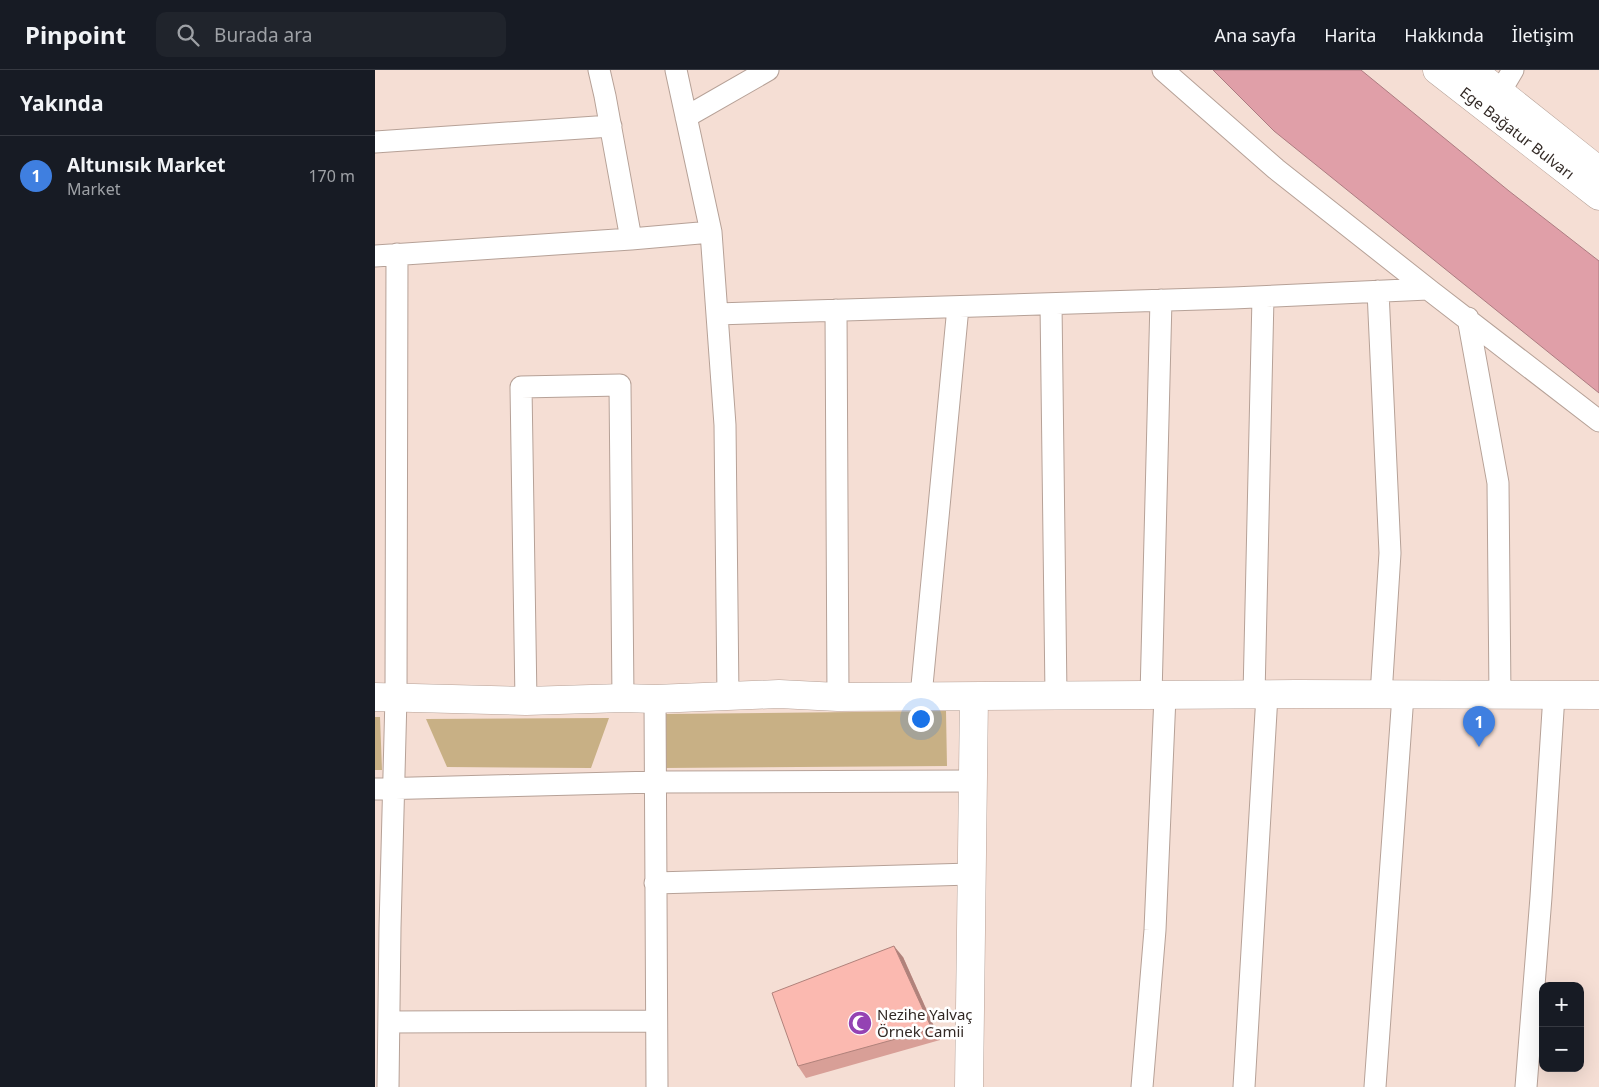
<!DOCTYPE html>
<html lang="tr">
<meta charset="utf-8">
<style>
:root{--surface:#171b24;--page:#20242c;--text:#f1f3f6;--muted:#9ea1a6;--line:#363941;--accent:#1a73e8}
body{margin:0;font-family:"Noto Sans",sans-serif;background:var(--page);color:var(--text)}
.controls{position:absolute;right:15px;bottom:15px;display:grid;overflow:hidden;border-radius:10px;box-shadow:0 5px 20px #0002}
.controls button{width:45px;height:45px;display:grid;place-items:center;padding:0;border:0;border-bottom:1px solid var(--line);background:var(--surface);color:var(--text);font:25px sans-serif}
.you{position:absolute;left:545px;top:648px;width:18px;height:18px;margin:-12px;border:4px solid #fff;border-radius:50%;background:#1a73e8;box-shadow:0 0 0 8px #1a73e833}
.badge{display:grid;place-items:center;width:32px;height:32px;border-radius:50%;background:var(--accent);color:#fff;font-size:16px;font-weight:700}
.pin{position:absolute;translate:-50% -41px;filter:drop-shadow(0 1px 2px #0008)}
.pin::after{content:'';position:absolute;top:26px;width:18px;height:15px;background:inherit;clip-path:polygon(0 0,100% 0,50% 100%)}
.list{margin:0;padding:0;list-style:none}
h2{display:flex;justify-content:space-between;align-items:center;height:65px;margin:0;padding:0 20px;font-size:21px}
h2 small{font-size:16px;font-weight:400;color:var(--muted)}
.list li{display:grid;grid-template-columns:32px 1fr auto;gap:15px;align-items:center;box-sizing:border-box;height:80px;padding:0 20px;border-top:1px solid var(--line)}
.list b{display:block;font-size:19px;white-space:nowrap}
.list p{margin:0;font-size:16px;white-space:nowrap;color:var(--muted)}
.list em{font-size:16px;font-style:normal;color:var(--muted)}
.icon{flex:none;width:28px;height:28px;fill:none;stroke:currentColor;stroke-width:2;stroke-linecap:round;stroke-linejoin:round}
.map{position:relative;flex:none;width:1224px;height:1017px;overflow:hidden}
header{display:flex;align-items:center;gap:30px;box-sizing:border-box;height:70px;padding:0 25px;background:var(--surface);border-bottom:1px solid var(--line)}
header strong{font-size:24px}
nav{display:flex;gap:28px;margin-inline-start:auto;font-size:18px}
.search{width:350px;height:45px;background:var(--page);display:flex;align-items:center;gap:12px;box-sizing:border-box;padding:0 18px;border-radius:10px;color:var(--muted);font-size:19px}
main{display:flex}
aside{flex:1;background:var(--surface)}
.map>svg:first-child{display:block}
</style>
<header>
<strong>Pinpoint</strong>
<div class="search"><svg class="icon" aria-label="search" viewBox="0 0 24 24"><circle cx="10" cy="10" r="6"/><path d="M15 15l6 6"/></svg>Burada ara</div>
<nav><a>Ana sayfa</a><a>Harita</a><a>Hakkında</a><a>İletişim</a></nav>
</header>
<main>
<aside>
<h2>Yakında<small></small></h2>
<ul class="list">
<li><span class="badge" style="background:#3f7fe0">1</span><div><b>Altunısık Market</b><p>Market</p></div><em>170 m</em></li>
</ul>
</aside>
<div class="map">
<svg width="1224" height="1017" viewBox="0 0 1224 1017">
<rect width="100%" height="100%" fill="#f5ded4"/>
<!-- green -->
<path fill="#c8b085" d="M 571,641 L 572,696 L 288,698 L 288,644 Z
M 0,647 L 5,647 L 7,700 L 0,700 Z
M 234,648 L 216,698 L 72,697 L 51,649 Z"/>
<!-- water -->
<path fill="#e09fa8" stroke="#ac7c81" d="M 838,0 L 986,0 L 1134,121 L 1224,191 L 1224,323 L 899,61 Z"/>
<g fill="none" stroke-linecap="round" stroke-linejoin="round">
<!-- minor casing -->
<g stroke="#b6a197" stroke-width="23">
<path id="minor" d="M 224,0 L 230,26 L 256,169 L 336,162 L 350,355 L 353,627
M 301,0 L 336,162
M 788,0 L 901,99 L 1053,219
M 1125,22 L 1138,0
M 311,47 L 393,0
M 0,72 L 236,56
M 0,186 L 256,169
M 1003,221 L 1015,483 L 1006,625
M 676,234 L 681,625
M 461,240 L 463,627
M 342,244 L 858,228 L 1053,219 L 1224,351
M 1093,248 L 1123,413 L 1125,626
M 879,625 L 888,227
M 546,626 L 583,237
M 776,626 L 786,230
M 280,629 L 282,1017
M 151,631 L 146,317 L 245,315 L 248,628
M 0,719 L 280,712 L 598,711
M 280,813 L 596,804
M 14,952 L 281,951
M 13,1017 L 15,858 L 21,627 L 22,184
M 767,1017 L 780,860 L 790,626
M 869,1017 L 892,625
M 1000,1017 L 1028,625
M 1151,1017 L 1166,827 L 1179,625"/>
</g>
<!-- secondary casing -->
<g stroke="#b6a197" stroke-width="29">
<path id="secondary" d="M 0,627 L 151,631 L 248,628 L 280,629 L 404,624 L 463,627 L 921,624 L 1224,625
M 594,1017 L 599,627"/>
</g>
<!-- primary casing -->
<g stroke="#b6a197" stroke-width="29">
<g id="primary">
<path id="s1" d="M 1062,0 L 1224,126"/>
<path d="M 1097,0 L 1224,101"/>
</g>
</g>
<!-- minor -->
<use href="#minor" stroke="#fff" stroke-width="21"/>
<!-- secondary -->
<use href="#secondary" stroke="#fff" stroke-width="28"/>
<!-- primary -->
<use href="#primary" stroke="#fff" stroke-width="28"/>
</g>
<!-- wall -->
<path fill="#d89f97" d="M 528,887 L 565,970 L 431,1008 L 423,996 Z"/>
<!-- shaded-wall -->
<path fill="#b0827b" d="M 519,876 L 528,887 L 565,970 L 557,959 Z"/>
<!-- building -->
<path fill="#fbb9b0" stroke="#b0827b" d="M 519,876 L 557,959 L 423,996 L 397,923 Z"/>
<!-- icons -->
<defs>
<g id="mosque-disc" transform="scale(1.25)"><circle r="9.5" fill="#9443b3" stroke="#fff"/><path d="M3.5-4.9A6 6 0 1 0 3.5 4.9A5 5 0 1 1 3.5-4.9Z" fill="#fff"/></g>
</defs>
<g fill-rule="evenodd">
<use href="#mosque-disc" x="485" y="953"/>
</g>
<g text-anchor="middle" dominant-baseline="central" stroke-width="5" stroke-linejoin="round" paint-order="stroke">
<!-- street labels -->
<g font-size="15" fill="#322925" stroke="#fff">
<text stroke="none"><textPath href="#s1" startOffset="102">Ege Bağatur Bulvarı</textPath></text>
</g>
<!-- poi labels -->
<g font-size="15" fill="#322925" stroke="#fff" text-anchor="start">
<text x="502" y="944">Nezihe Yalvaç<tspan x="502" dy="17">Örnek Camii</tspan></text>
</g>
</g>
</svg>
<div class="controls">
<button>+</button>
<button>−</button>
</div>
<div class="you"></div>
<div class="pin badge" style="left:1104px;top:677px;background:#3f7fe0">1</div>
</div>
</main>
